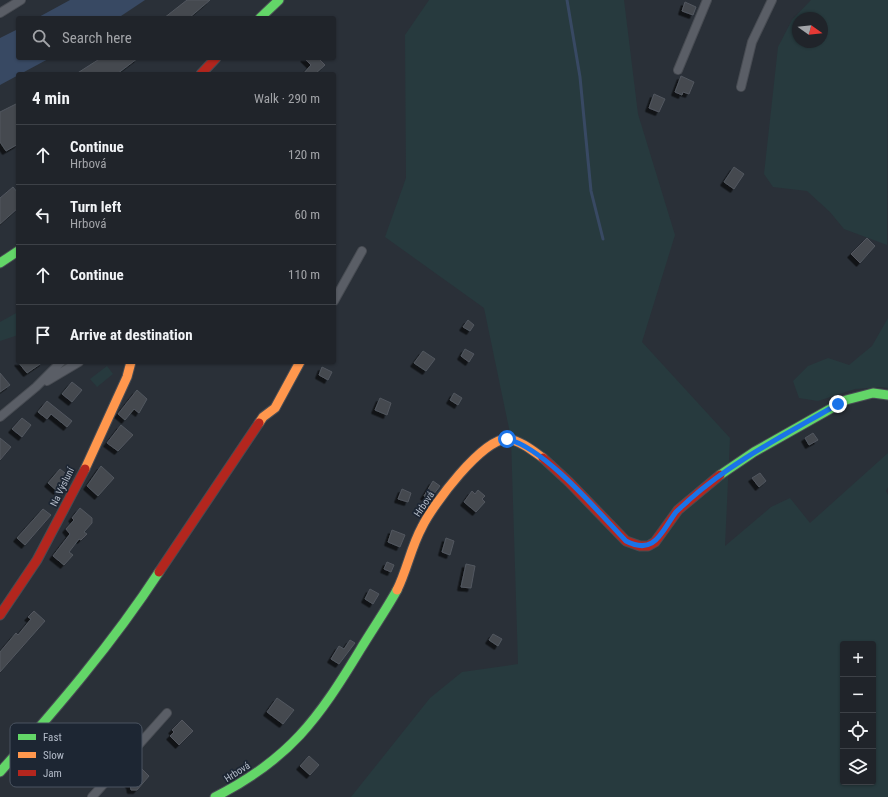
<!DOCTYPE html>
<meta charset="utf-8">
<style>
:root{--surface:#20242a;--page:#282c32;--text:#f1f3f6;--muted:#a2a4a8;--line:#3d4147}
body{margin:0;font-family:"Roboto Condensed",sans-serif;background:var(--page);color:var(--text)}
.controls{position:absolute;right:12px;bottom:12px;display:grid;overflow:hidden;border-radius:4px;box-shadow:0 1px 3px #0004}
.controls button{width:36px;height:36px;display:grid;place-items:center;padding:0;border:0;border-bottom:1px solid var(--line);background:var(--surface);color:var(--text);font:20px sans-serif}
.compass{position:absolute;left:792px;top:12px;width:36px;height:36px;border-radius:50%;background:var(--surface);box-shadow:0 1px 3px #0004;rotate:105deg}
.stop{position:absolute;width:12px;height:12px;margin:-9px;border:3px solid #1a73e8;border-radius:50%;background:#fff}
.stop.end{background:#1a73e8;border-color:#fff;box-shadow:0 1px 4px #0008}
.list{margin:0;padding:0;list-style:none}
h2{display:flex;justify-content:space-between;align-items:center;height:52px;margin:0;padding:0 16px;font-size:17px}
h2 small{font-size:13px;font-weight:400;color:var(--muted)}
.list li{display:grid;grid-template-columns:26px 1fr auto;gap:12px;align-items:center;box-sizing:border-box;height:60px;padding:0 16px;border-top:1px solid var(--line)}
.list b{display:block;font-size:15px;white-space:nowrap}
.list p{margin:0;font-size:13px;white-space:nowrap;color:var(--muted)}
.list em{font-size:13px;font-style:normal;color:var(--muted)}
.icon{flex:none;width:22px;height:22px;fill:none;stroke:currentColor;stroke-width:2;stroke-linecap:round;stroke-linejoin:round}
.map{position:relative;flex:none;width:888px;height:797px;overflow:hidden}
.search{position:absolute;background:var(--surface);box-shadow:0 1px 3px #0004;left:16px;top:16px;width:320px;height:44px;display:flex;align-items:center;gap:10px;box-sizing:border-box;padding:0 14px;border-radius:4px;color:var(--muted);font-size:15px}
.panel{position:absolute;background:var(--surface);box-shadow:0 1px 3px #0004;left:16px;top:72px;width:320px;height:292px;border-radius:4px}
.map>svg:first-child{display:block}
</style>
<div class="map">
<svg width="888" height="797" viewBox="0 0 888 797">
<defs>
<filter id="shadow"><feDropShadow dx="-3.5" dy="3.5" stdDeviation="0" flood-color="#0009"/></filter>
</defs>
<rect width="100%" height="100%" fill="#2a3038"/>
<!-- green -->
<path fill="#273a3e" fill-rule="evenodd" d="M 429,0 L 624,0 L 638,114 L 675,235 L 642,342 L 730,438 L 725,546 L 771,507 L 790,498 L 810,523 L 888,453 L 888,487 L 886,491 L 888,495 L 888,797 L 351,797 L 430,698 L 462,672 L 518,664 L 511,438 L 484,308 L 385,237 L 406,178 L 405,35 ZM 843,644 L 873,644 L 873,782 L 843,782 Z
M 811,0 L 888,0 L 887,245 L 844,229 L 830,212 L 807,191 L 773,187 L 764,174 L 778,47 L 792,20 ZM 798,18 L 822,18 L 822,42 L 798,42 Z
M 18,312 L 18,335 L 0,341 L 0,322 Z
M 888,318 L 888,388 L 882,387 L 855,389 L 818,401 L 799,398 L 793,381 L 808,366 L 828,358 L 849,365 L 872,346 Z
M 107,366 L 113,374 L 97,387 L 90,379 Z"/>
<!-- water -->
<path fill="#384963" d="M 70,0 L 145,0 L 118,18 L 37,18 Z
M 18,29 L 18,58 L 50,58 L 0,85 L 0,38 Z"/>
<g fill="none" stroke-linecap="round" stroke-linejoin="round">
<!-- stream -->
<path stroke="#384963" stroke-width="3" d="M 567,0 L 580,77 L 591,191 L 603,239"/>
</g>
<!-- building -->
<path fill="#444950" stroke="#52575f" filter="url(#shadow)" d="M 187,0 L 210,0 L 189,18 L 164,18 Z
M 685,2 L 696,7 L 693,15 L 682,11 Z
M 101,58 L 138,58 L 117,74 L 76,74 Z
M 304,58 L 318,58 L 325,65 L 315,74 L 303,74 L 311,65 Z
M 681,76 L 694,82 L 689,94 L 683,92 L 682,95 L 675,92 Z
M 654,94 L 665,99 L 659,112 L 649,108 Z
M 18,103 L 18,144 L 6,151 L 0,142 L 0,112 Z
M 734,167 L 744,174 L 734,189 L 724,182 Z
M 13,187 L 18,193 L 18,208 L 0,224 L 0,198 Z
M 867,238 L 875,246 L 860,263 L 851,254 Z
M 468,320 L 474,325 L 470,331 L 463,327 Z
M 465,349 L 474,354 L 469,362 L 461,356 Z
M 423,351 L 435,359 L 426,371 L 414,363 Z
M 18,362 L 43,362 L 27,373 Z
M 322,367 L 332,372 L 328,380 L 319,375 Z
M 0,373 L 10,385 L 0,392 Z
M 72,382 L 82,390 L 72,402 L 62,394 Z
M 137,390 L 147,399 L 139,413 L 134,409 L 125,420 L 118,414 Z
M 454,393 L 462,398 L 458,405 L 450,400 Z
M 380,398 L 391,403 L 387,415 L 375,410 Z
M 47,401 L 72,421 L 67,427 L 51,414 L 47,419 L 38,412 Z
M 22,418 L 31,425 L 22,437 L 12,429 Z
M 121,425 L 133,435 L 118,451 L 107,443 Z
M 813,433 L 818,440 L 809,445 L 805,438 Z
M 0,438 L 11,447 L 0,460 Z
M 101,466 L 114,478 L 98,496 L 87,486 Z
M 60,469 L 70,477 L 67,480 L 69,482 L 64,488 L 62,486 L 57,491 L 48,483 Z
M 760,473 L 766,481 L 759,487 L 752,478 Z
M 433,481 L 440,486 L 430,499 L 424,496 Z
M 402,489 L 411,493 L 408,502 L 398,499 Z
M 478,490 L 485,496 L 482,499 L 485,502 L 476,512 L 464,502 L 472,491 L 475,494 Z
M 80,508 L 92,518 L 92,523 L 84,532 L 87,534 L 81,540 L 79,539 L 69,552 L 73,555 L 64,565 L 53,556 L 70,534 L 66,529 L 74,520 L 72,518 Z
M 43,509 L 51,515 L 25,545 L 17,538 Z
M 392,530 L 405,535 L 400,547 L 388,542 Z
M 446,538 L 454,541 L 450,555 L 442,552 Z
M 387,562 L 394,565 L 391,572 L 384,569 Z
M 466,564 L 475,566 L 471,588 L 461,587 Z
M 370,589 L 379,594 L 373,604 L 365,599 Z
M 34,611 L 45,621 L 0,672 L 0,652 L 16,633 L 18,635 L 31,619 L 28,617 Z
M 493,634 L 502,639 L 498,646 L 489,640 Z
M 350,640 L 355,643 L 339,664 L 331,659 L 339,646 L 344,649 Z
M 277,698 L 294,710 L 283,724 L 267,712 Z
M 182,720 L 193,731 L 179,745 L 170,736 L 174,732 L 172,730 Z
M 309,756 L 319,765 L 310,775 L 300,766 Z
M 139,766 L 149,776 L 137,790 L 131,790 L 130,785 L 126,781 Z"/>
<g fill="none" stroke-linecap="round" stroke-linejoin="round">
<!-- street casing -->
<g stroke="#484c53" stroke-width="10">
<path id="street" d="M 0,13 L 21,0
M 678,70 L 707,0
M 741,87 L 752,42 L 772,0
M 334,301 L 362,251
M 47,381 L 79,362
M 0,417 L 36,387 L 61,362
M 92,797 L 167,713"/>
</g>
<!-- fast casing -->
<g stroke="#484c53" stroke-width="11">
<path id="fast" d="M 260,18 L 279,0
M 0,263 L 18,251
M 720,475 L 754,452 L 846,400 L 873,393 L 888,395
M 0,772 C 57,708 112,644 159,572
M 215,797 C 290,759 318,719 360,650 C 372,630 386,610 397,590"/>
</g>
<!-- slow casing -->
<g stroke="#484c53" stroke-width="11">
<path id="slow" d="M 259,423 L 263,417 L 275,408 L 300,362
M 85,469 L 127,377 L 131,362
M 397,590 C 407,570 411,547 422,527 C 432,506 483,437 508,439 C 521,441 533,451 543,458"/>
</g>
<!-- jam casing -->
<g stroke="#484c53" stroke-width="11">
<path id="jam" d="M 201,74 L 216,58
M 543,458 L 569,482 L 626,541 L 640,546 L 648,546 L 655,542 L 678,510 L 720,475
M 159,572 L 259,423
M 0,615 L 37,560 L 85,469"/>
</g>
<!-- street -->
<use href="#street" stroke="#5a5e66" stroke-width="8"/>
<!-- fast -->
<use href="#fast" stroke="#63d668" stroke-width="9"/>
<!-- slow -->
<use href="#slow" stroke="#ff974d" stroke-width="9"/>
<!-- jam -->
<use href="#jam" stroke="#b3261e" stroke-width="9"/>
</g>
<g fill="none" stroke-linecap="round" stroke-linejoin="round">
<!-- route -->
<path stroke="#1a73e8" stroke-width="5" d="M 507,439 C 545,448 598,512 626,541 C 655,556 661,532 676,512 C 680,508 685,504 689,500 C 734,460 787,434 838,404"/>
</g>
<g text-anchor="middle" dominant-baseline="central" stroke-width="3.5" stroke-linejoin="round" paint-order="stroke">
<!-- street labels -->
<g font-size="10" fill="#b4bcc9" stroke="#1d2633">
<text transform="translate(62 487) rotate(-64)">Na Výsluní</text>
<text transform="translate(424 504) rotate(-56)">Hrbová</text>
<text transform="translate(237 772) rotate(-33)">Hrbová</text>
</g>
</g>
<!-- legend -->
<rect x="10" y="723" width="132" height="64" rx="6" fill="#1d2633" stroke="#4a5360" stroke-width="1"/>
<rect x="18" y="734" width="18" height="6" fill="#63d668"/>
<rect x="18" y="752" width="18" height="6" fill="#ff974d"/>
<rect x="18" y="770" width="18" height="6" fill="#b3261e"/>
<g font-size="11" fill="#b4bcc9">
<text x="43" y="741">Fast</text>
<text x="43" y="759">Slow</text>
<text x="43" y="777">Jam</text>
</g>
</svg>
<div class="controls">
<button>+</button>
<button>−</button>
<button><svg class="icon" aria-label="locate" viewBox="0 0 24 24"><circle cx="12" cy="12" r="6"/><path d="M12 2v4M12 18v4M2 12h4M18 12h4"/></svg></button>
<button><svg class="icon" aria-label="layers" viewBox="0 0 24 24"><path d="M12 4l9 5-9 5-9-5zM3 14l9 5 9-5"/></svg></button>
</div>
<svg class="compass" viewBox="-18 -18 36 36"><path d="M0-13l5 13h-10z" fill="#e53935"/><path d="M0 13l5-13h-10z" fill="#a2a4a8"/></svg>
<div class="stop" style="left:507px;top:439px"></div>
<div class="stop end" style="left:838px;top:404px"></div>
<div class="search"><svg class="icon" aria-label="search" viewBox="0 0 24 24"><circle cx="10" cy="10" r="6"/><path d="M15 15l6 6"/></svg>Search here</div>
<section class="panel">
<h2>4 min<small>Walk · 290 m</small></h2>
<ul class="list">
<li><svg class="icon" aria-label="ahead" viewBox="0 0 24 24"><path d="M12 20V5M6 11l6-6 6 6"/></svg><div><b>Continue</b><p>Hrbová</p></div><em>120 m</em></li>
<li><svg class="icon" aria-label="left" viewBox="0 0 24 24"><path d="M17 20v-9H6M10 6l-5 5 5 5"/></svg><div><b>Turn left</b><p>Hrbová</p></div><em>60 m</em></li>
<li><svg class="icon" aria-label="ahead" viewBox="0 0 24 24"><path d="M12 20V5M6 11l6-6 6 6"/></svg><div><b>Continue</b></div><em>110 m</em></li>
<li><svg class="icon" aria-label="arrive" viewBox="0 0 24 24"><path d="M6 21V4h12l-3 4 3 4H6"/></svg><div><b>Arrive at destination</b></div></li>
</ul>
</section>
</div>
